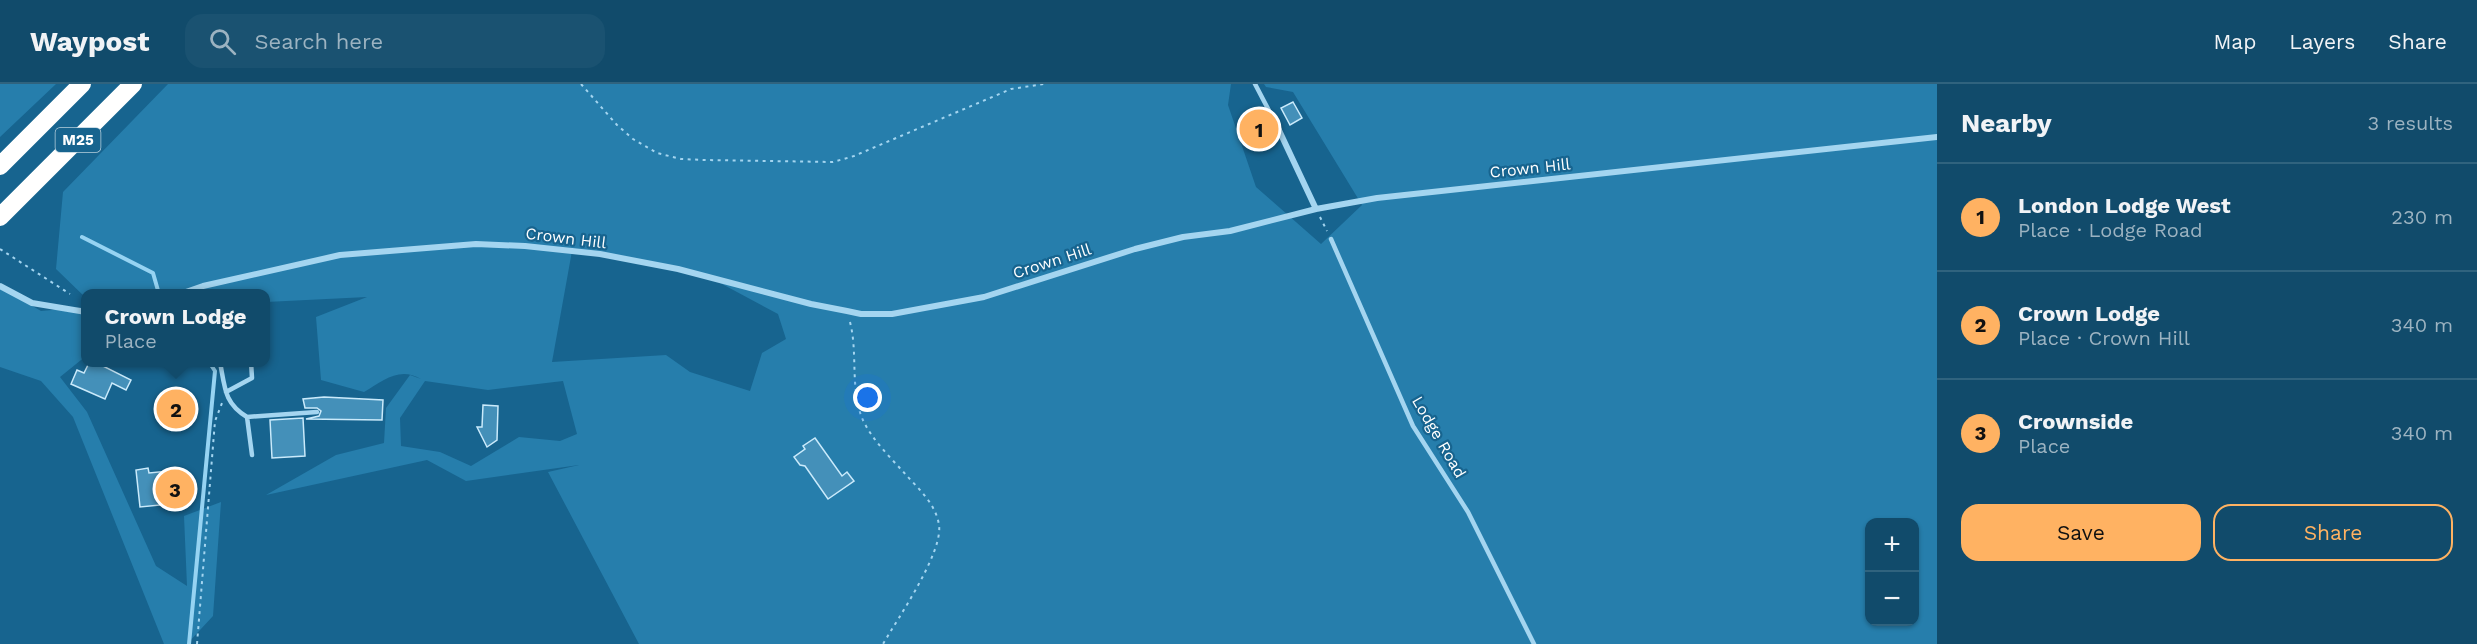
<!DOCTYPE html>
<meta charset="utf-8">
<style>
:root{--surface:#114b6b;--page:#1a5271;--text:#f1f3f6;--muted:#9cb3c1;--line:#30637e;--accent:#ffb262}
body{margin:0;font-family:"Work Sans",sans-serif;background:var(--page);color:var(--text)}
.controls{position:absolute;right:18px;bottom:18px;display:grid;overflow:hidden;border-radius:12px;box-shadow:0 2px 4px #0004}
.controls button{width:54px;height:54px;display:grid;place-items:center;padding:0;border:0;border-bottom:2px solid var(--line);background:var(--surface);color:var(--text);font:30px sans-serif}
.you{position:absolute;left:868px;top:314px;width:21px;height:21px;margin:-15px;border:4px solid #fff;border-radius:50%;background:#1a73e8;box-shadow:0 0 0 9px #1a73e833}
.badge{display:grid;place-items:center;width:39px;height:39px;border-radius:50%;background:var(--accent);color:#111;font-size:20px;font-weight:700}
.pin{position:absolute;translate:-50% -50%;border:3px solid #fff;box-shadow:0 2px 6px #0006}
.popup{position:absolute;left:81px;top:205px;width:189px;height:78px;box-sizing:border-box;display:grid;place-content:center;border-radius:12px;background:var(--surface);filter:drop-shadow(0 2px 4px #0005);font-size:20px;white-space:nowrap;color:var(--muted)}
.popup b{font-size:22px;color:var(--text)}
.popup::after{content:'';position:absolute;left:50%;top:100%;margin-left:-12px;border:12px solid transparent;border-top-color:var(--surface)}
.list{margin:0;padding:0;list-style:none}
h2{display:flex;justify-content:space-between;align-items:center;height:78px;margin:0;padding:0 24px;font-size:26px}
h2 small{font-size:20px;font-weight:400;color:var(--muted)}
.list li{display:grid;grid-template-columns:39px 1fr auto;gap:18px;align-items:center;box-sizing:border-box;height:108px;padding:0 24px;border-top:2px solid var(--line)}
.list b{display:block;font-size:22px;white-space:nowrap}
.list p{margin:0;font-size:20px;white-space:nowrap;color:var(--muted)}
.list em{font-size:20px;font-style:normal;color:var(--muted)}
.actions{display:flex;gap:12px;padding:18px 24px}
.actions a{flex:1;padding:14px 0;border:2px solid var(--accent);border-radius:18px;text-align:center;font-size:21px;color:var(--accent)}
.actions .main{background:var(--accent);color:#111}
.icon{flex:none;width:33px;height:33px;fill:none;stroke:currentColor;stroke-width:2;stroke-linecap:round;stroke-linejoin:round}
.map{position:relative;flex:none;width:1937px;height:560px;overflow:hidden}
header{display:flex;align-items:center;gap:36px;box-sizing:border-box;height:84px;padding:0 30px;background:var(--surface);border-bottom:2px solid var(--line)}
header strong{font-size:28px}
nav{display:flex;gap:33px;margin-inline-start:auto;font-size:21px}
.search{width:420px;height:54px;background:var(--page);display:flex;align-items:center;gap:15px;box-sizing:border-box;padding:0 21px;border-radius:18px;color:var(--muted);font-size:22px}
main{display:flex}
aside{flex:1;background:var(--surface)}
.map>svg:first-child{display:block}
</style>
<header>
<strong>Waypost</strong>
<div class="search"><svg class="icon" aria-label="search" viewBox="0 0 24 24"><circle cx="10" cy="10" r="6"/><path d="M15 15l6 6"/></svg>Search here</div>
<nav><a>Map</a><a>Layers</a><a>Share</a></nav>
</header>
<main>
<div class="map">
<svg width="1937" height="560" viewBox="0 0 1937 560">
<rect width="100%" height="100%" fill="#17648f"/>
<!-- green -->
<path fill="#267eac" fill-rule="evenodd" d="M 0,0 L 56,0 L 0,53 Z
M 168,0 L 1231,0 L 1228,21 L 1256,103 L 1321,160 L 1362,121 L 1293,8 L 1266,3 L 1264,0 L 1937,0 L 1937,560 L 639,560 L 548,388 L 579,381 L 466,397 L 427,376 L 266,411 L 336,371 L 384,359 L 386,324 L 410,291 L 421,295 C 399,282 383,297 364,308 L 321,296 L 316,233 L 367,213 L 266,218 L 266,210 L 86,210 L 86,214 L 56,185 L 63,108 ZM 572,167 L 709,193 L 778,230 L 786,255 L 762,269 L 750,307 L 690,288 L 666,271 L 552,278 ZM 425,297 L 488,306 L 563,297 L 577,350 L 560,357 L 519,353 L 471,382 L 440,368 L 401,362 L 400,334 ZM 1870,438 L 1914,438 L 1914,538 L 1870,538 Z
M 0,203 L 41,227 L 86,223 L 86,272 L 60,293 L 87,328 L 156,482 L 187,502 L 184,432 L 221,418 L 213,532 L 187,560 L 164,560 L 73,333 L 41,297 L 0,283 Z"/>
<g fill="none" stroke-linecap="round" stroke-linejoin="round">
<!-- stream -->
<path stroke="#96d3f2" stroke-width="4" d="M 82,153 L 153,189 L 159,210
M 189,560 L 215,287 L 209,278"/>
</g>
<!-- building -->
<path fill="#4490b9" stroke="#caeafb" stroke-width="1.5" d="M 1293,18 L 1302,34 L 1290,41 L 1281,24 Z
M 1261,35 L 1269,50 L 1256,56 L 1248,41 Z
M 89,279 L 97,279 L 131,296 L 126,306 L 112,299 L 105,315 L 71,300 L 77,286 L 84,289 Z
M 191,311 L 194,332 L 160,335 L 159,319 L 167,318 L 167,314 Z
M 324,313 L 383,316 L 382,336 L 306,335 L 319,332 L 321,327 L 317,324 L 305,324 L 303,315 Z
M 483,321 L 498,322 L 497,356 L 487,363 L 477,343 L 482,343 Z
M 303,334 L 305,372 L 272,374 L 270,336 Z
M 815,354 L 842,392 L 847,388 L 854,397 L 828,415 L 805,382 L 800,381 L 794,373 L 805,365 L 803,362 Z
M 148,384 L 149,389 L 179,386 L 183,423 L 170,424 L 170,420 L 140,423 L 136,386 Z"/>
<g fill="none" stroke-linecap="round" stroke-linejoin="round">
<!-- path -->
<path stroke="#a4d5f0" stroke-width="2" stroke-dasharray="3 4.5" stroke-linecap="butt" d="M 581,0 L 617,41 L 633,55 L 657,69 L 681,75 L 704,76 L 833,78 L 854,72 L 1011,5 L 1044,0
M 1320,133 L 1327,147
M 0,165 L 70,210
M 850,238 C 858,269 850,303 862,334 C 871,355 891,374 907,392 C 920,406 936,421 939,441 C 943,469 898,534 883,560
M 197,560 L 215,337 L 222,319"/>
<!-- lane -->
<path stroke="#a4d5f0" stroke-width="4.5" d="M 1255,0 L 1277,42
M 1331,155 L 1413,342 L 1468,428 L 1534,560
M 220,278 C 225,304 224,319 247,333 L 252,371
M 226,308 L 252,294 L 251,278
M 247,333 L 317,328"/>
<!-- street -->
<path stroke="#a4d5f0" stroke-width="6" d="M 1277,42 L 1316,125
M 0,202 L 32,219 L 86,228
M 180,210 L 203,202 L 340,171 L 476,160 L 525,162 L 600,170 L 678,185 L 811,220 L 847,227 L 861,230 L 892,230 L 984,213 L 1135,165 L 1183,153 L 1230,147 L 1316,125 L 1377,114 L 1937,53"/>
<!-- highway -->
<path stroke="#fff" stroke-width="18" d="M 0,82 L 82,0
M 0,133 L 133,0"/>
</g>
<g text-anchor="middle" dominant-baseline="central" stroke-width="4.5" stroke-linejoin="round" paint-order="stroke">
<!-- shield labels -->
<rect fill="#17648f" stroke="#b9d0dd" stroke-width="1.5" x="55.5" y="44" width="45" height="24" rx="4.5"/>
<g font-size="15" font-weight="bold" fill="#fff">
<text x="78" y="56">M25</text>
</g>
<!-- street labels -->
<g font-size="16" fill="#fff" stroke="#17648f">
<text transform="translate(1530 84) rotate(-6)">Crown Hill</text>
<text transform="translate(566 154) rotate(7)">Crown Hill</text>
<text transform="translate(1052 177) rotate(-18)">Crown Hill</text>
<text transform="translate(1439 353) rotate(60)">Lodge Road</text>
</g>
</g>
</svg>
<div class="controls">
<button>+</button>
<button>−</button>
</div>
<div class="you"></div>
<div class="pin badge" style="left:1259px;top:45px">1</div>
<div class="pin badge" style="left:176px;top:325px">2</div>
<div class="popup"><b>Crown Lodge</b>Place</div>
<div class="pin badge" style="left:175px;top:405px">3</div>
</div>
<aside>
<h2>Nearby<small>3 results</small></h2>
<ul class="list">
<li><span class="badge">1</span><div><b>London Lodge West</b><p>Place · Lodge Road</p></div><em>230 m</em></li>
<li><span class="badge">2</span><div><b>Crown Lodge</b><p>Place · Crown Hill</p></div><em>340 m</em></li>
<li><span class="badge">3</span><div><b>Crownside</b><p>Place</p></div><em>340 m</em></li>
</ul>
<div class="actions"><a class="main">Save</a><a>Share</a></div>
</aside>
</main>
